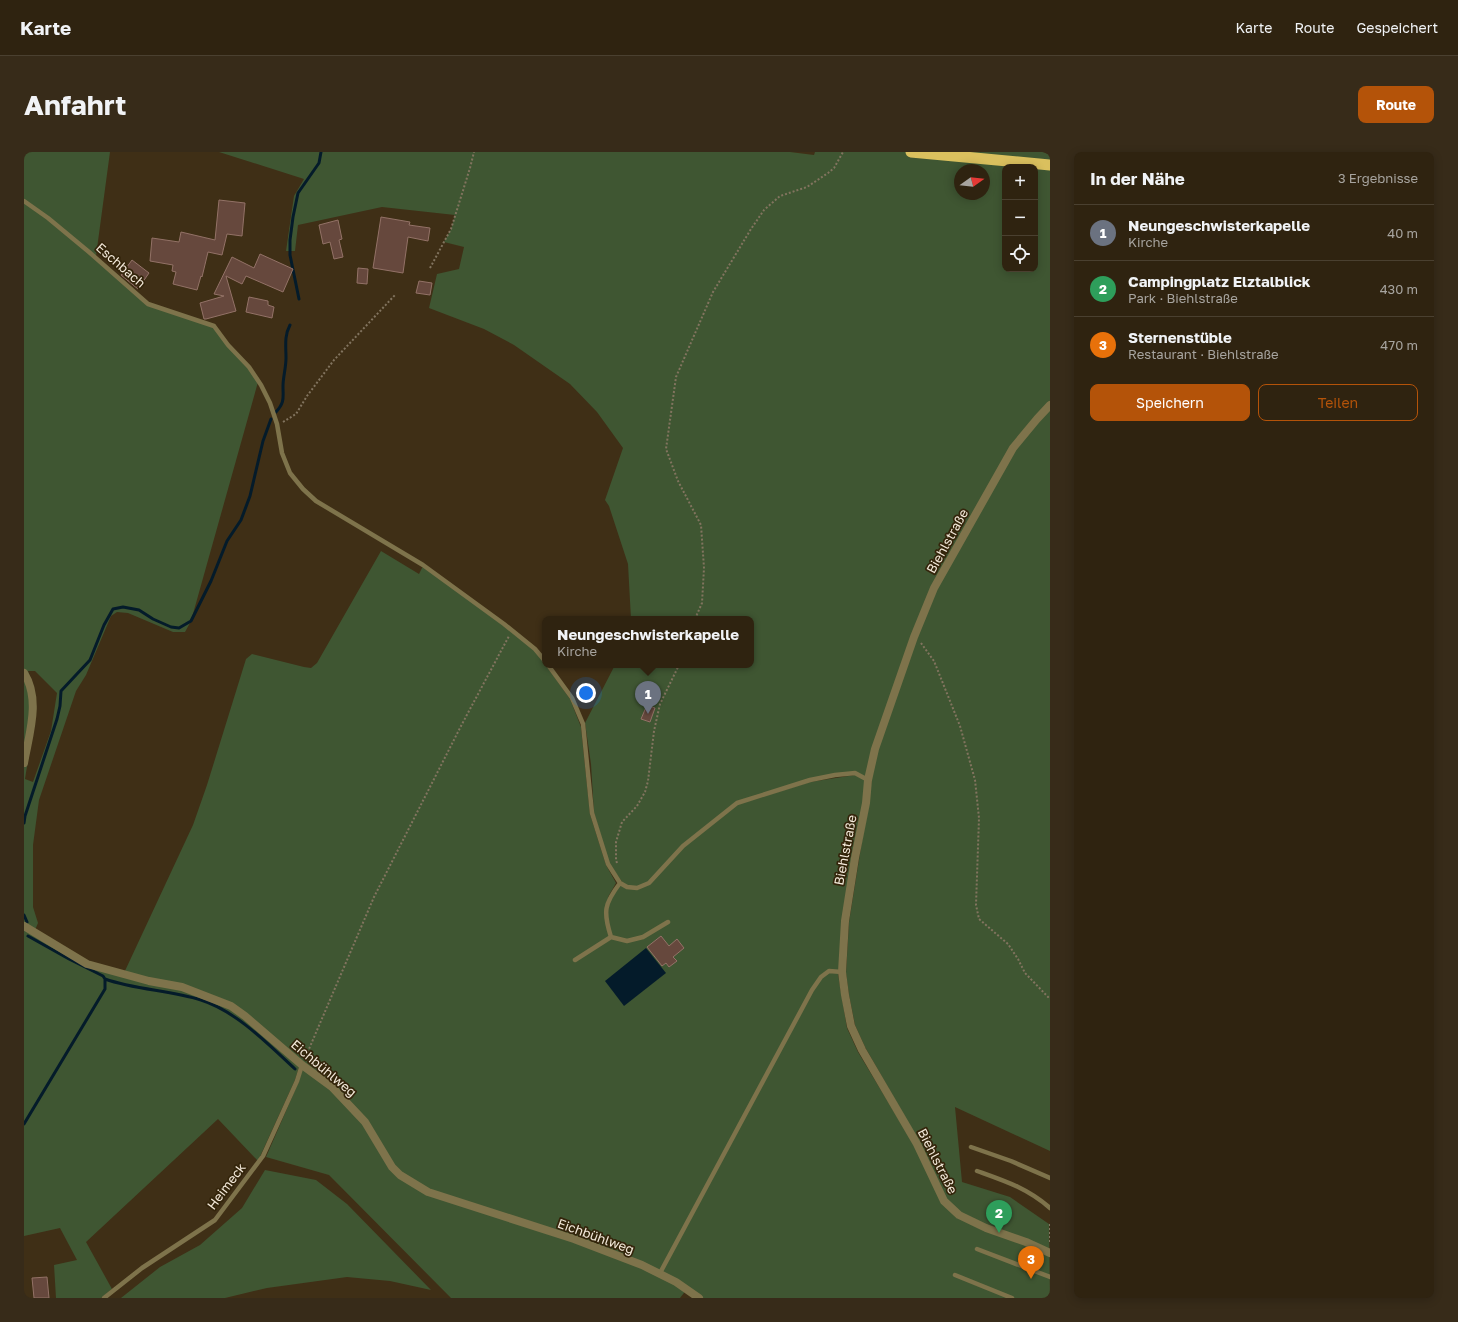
<!DOCTYPE html>
<html lang="de">
<meta charset="utf-8">
<style>
:root{--surface:#2f2310;--page:#372b19;--text:#f1f3f6;--muted:#a7a49f;--line:#4a4030;--accent:#b45309}
body{margin:0;font-family:"Golos Text",sans-serif;background:var(--page);color:var(--text)}
.controls{position:absolute;right:12px;top:12px;display:grid;overflow:hidden;border-radius:8px;box-shadow:0 2px 10px #0003}
.controls button{width:36px;height:36px;display:grid;place-items:center;padding:0;border:0;border-bottom:1px solid var(--line);background:var(--surface);color:var(--text);font:20px sans-serif}
.compass{position:absolute;left:930px;top:12px;width:36px;height:36px;border-radius:50%;background:var(--surface);box-shadow:0 2px 10px #0003;rotate:75deg}
.you{position:absolute;left:562px;top:541px;width:14px;height:14px;margin:-10px;border:3px solid #fff;border-radius:50%;background:#1a73e8;box-shadow:0 0 0 6px #1a73e833}
.badge{display:grid;place-items:center;width:26px;height:26px;border-radius:50%;background:var(--accent);color:#fff;font-size:13px;font-weight:700}
.pin{position:absolute;translate:-50% -33px;filter:drop-shadow(0 1px 2px #0008)}
.pin::after{content:'';position:absolute;top:21px;width:14px;height:12px;background:inherit;clip-path:polygon(0 0,100% 0,50% 100%)}
.popup{position:absolute;left:518px;top:464px;width:212px;height:52px;box-sizing:border-box;display:grid;place-content:center;border-radius:8px;background:var(--surface);filter:drop-shadow(0 1px 3px #0005);font-size:13px;white-space:nowrap;color:var(--muted)}
.popup b{font-size:15px;color:var(--text)}
.popup::after{content:'';position:absolute;left:50%;top:100%;margin-left:-8px;border:8px solid transparent;border-top-color:var(--surface)}
.list{margin:0;padding:0;list-style:none}
h2{display:flex;justify-content:space-between;align-items:center;height:52px;margin:0;padding:0 16px;font-size:17px}
h2 small{font-size:13px;font-weight:400;color:var(--muted)}
.list li{display:grid;grid-template-columns:26px 1fr auto;gap:12px;align-items:center;box-sizing:border-box;height:56px;padding:0 16px;border-top:1px solid var(--line)}
.list b{display:block;font-size:15px;white-space:nowrap}
.list p{margin:0;font-size:13px;white-space:nowrap;color:var(--muted)}
.list em{font-size:13px;font-style:normal;color:var(--muted)}
.actions{display:flex;gap:8px;padding:12px 16px}
.actions a{flex:1;padding:9px 0;border:1px solid var(--accent);border-radius:8px;text-align:center;font-size:14px;color:var(--accent)}
.actions .main{background:var(--accent);color:#fff}
.icon{flex:none;width:22px;height:22px;fill:none;stroke:currentColor;stroke-width:2;stroke-linecap:round;stroke-linejoin:round}
.map{position:relative;flex:none;width:1026px;height:1146px;overflow:hidden;border-radius:8px}
header{display:flex;align-items:center;gap:24px;box-sizing:border-box;height:56px;padding:0 20px;background:var(--surface);border-bottom:1px solid var(--line)}
header strong{font-size:19px}
nav{display:flex;gap:22px;margin-inline-start:auto;font-size:14px}
.intro{display:flex;align-items:center;justify-content:space-between;box-sizing:border-box;height:96px;padding:0 24px}
h1{margin:0;font-size:28px}
.button{padding:10px 18px;border-radius:8px;background:var(--accent);color:#fff;font-size:14px;font-weight:700}
main{display:flex;gap:24px;padding:0 24px}
aside{flex:1;background:var(--surface);border-radius:8px;box-shadow:0 2px 10px #0003}
.map>svg:first-child{display:block}
</style>
<header>
<strong>Karte</strong>
<nav><a>Karte</a><a>Route</a><a>Gespeichert</a></nav>
</header>
<div class="intro"><h1>Anfahrt</h1><a class="button">Route</a></div>
<main>
<div class="map">
<svg width="1026" height="1146" viewBox="0 0 1026 1146">
<rect width="100%" height="100%" fill="#3f2f16"/>
<!-- green -->
<path fill="#3f5632" fill-rule="evenodd" d="M 0,0 L 86,0 L 72,104 L 123,153 L 189,174 L 225,216 L 234,230 L 167,469 L 161,480 L 149,480 L 104,461 L 93,460 L 87,464 L 62,523 L 52,539 L 15,648 L 9,693 L 9,755 L 14,771 L 11,778 L 63,810 L 100,821 L 169,673 L 183,633 L 222,507 L 228,502 L 280,515 L 287,516 L 293,511 L 357,399 L 395,422 L 399,414 L 479,473 L 511,498 L 546,547 L 557,575 L 566,662 L 582,713 L 592,731 L 584,745 L 585,746 L 598,730 L 585,711 L 570,661 L 567,612 L 561,571 L 591,513 L 727,513 L 727,467 L 607,467 L 604,412 L 585,354 L 581,348 L 599,296 L 573,260 L 546,232 L 490,193 L 460,177 L 405,156 L 413,122 L 435,117 L 440,95 L 420,90 L 427,77 L 431,63 L 358,55 L 274,73 L 271,99 L 262,99 L 270,44 L 280,27 L 195,0 L 766,0 L 790,3 L 791,0 L 1019,0 L 1026,3 L 1026,999 L 931,955 L 938,1030 L 986,1045 L 1025,1072 L 1026,1146 L 675,1146 L 663,1137 L 656,1146 L 427,1146 L 305,1023 L 242,1005 L 275,929 L 277,909 L 271,928 L 234,1009 L 194,967 L 62,1090 L 88,1137 L 77,1146 L 32,1146 L 30,1113 L 53,1108 L 36,1076 L 0,1084 ZM 981,15 L 1011,15 L 1011,117 L 981,117 ZM 936,18 L 960,18 L 960,42 L 936,42 ZM 4,519 L 11,519 L 33,541 L 27,579 L 9,630 L 1,627 C 6,593 18,553 4,519 ZM 830,620 L 848,627 L 825,770 L 822,821 L 825,843 L 831,873 L 841,895 L 896,991 L 923,1048 L 834,900 L 823,876 L 814,822 L 844,628 L 831,623 L 786,630 L 714,652 L 660,695 L 658,693 L 713,649 L 811,622 Z
M 241,1018 L 292,1028 L 323,1052 L 407,1138 L 366,1129 L 323,1125 L 243,1136 L 201,1146 L 97,1146 L 136,1115 L 176,1093 L 218,1056 Z"/>
<!-- water -->
<path fill="#041b2a" d="M 622,796 L 642,821 L 600,854 L 581,829 Z"/>
<g fill="none" stroke-linecap="round" stroke-linejoin="round">
<!-- stream -->
<path stroke="#041b2a" stroke-width="3" d="M 275,147 L 266,103 L 266,88 L 269,65 L 274,41 L 295,11 L 297,0
M 252,260 C 261,250 259,246 259,234 C 259,225 262,216 262,206 C 262,195 260,184 266,173
M 0,671 L 1,664 L 33,567 L 36,554 L 37,539 L 66,508 L 80,473 L 89,457 L 99,455 L 115,458 L 129,467 L 147,475 L 155,476 L 167,469 L 187,429 L 203,389 L 217,368 L 226,344 L 239,289 L 247,267
M 0,763 L 3,770
M 81,827 C 112,838 146,838 177,848 C 212,859 244,892 271,917
M 0,972 L 81,837 L 81,827 L 79,824 L 45,807 L 4,784"/>
</g>
<!-- building -->
<path fill="#66483d" stroke="#937267" d="M 195,48 L 221,51 L 218,84 L 203,82 L 198,103 L 184,100 L 178,125 L 177,124 L 173,138 L 149,132 L 152,120 L 148,119 L 149,113 L 126,109 L 128,86 L 155,90 L 157,80 L 191,88 Z
M 357,65 L 386,70 L 385,73 L 406,76 L 404,89 L 384,85 L 379,121 L 349,116 Z
M 314,68 L 318,87 L 315,88 L 319,105 L 310,107 L 306,90 L 299,92 L 295,73 Z
M 236,102 L 269,117 L 259,140 L 222,124 L 218,132 L 202,124 L 212,159 L 182,167 L 180,167 L 176,151 L 200,144 L 190,142 L 208,105 L 230,116 Z
M 108,108 L 125,121 L 114,137 L 97,123 Z
M 334,116 L 344,117 L 343,132 L 333,131 Z
M 395,129 L 408,131 L 406,143 L 392,141 Z
M 225,145 L 244,149 L 244,153 L 250,155 L 248,166 L 222,160 Z
M 623,553 L 631,556 L 626,570 L 617,567 Z
M 637,784 L 645,794 L 653,787 L 660,796 L 649,805 L 653,809 L 645,815 L 642,811 L 638,814 L 623,795 Z
M 23,1125 L 25,1146 L 10,1146 L 8,1126 Z"/>
<g fill="none" stroke-linecap="round" stroke-linejoin="round">
<!-- path -->
<path stroke="#82745f" stroke-width="2" stroke-dasharray="2 2" stroke-linecap="butt" d="M 406,116 L 427,77 L 446,16 L 450,0
M 259,270 L 272,262 L 283,244 L 310,208 L 371,143
M 671,467 L 678,451 L 680,416 L 677,373 L 654,329 L 642,297 L 652,225 L 689,140 L 727,77 L 740,58 L 756,44 L 783,35 L 804,21 L 810,16 L 819,0
M 897,491 L 910,509 L 936,574 L 951,628 L 955,666 L 952,753 L 955,767 L 984,792 L 994,807 L 1001,821 L 1026,847
M 593,711 L 592,708 L 592,690 L 598,670 L 613,654 L 621,640 L 624,629 L 630,579 L 636,552 L 655,513
M 282,904 L 350,745 L 437,574 L 485,484
M 1026,1090 L 1026,1071"/>
<!-- service -->
<path stroke="#7e734b" stroke-width="4.5" d="M 0,49 L 24,66 L 65,100 L 124,152 L 190,174 L 204,193 L 225,215 L 237,233 L 246,251 L 253,272 L 258,301 L 266,321 L 279,337 L 292,349 L 399,413 L 480,472 L 511,497 L 521,509
M 524,513 L 548,546 L 559,572 L 568,661 L 584,712 L 596,731 L 603,735 L 613,736 L 625,731 L 659,694 L 713,651 L 786,628 L 811,623 L 831,621 L 844,628
M 596,731 C 580,752 579,760 587,785 L 603,789 L 619,785 L 644,770
M 551,808 L 587,785
M 947,995 L 987,1009 L 1026,1026
M 953,1019 C 981,1029 1003,1036 1026,1056
M 953,1097 L 1026,1125
M 636,1121 L 788,838 L 797,825 L 805,819 L 818,820
M 931,1123 L 988,1146
M 80,1146 L 118,1116 L 191,1068 L 239,1004 L 273,929 L 278,913"/>
<!-- minor -->
<path stroke="#7e734b" stroke-width="8" d="M 1026,253 L 1013,267 L 989,296 L 910,436 L 890,485 L 851,597 L 844,628 L 842,651 L 831,706 L 821,769 L 818,820 L 821,843 L 827,874 L 838,898 L 893,992 L 920,1049 L 935,1063 L 962,1076 L 1002,1090 L 1026,1101
M 0,521 C 17,548 5,582 0,611
M 0,774 L 63,812 L 125,829 L 158,835 L 207,854 L 221,864 L 278,913 L 308,935 L 341,970 L 368,1015 L 376,1023 L 404,1040 L 550,1087 L 618,1113 L 652,1130 L 675,1146"/>
<!-- trunk -->
<path stroke="#dac05e" stroke-width="11" d="M 887,0 L 1026,13"/>
</g>
<g text-anchor="middle" dominant-baseline="central" stroke-width="3.5" stroke-linejoin="round" paint-order="stroke">
<!-- street labels -->
<g font-size="13" fill="#f4eadb" stroke="#34250b">
<text transform="translate(97 113) rotate(41)">Eschbach</text>
<text transform="translate(923 389) rotate(-61)">Biehlstraße</text>
<text transform="translate(821 698) rotate(-79)">Biehlstraße</text>
<text transform="translate(300 916) rotate(40)">Eichbühlweg</text>
<text transform="translate(914 1009) rotate(63)">Biehlstraße</text>
<text transform="translate(202 1034) rotate(-53)">Heimeck</text>
<text transform="translate(572 1084) rotate(20)">Eichbühlweg</text>
</g>
</g>
</svg>
<div class="controls">
<button>+</button>
<button>−</button>
<button><svg class="icon" aria-label="locate" viewBox="0 0 24 24"><circle cx="12" cy="12" r="6"/><path d="M12 2v4M12 18v4M2 12h4M18 12h4"/></svg></button>
</div>
<svg class="compass" viewBox="-18 -18 36 36"><path d="M0-13l5 13h-10z" fill="#e53935"/><path d="M0 13l5-13h-10z" fill="#a7a49f"/></svg>
<div class="you"></div>
<div class="pin badge" style="left:624px;top:562px;background:#6b7280">1</div>
<div class="popup"><b>Neungeschwisterkapelle</b>Kirche</div>
<div class="pin badge" style="left:975px;top:1081px;background:#2e9e5b">2</div>
<div class="pin badge" style="left:1007px;top:1127px;background:#e8710a">3</div>
</div>
<aside>
<h2>In der Nähe<small>3 Ergebnisse</small></h2>
<ul class="list">
<li><span class="badge" style="background:#6b7280">1</span><div><b>Neungeschwisterkapelle</b><p>Kirche</p></div><em>40 m</em></li>
<li><span class="badge" style="background:#2e9e5b">2</span><div><b>Campingplatz Elztalblick</b><p>Park · Biehlstraße</p></div><em>430 m</em></li>
<li><span class="badge" style="background:#e8710a">3</span><div><b>Sternenstüble</b><p>Restaurant · Biehlstraße</p></div><em>470 m</em></li>
</ul>
<div class="actions"><a class="main">Speichern</a><a>Teilen</a></div>
</aside>
</main>
